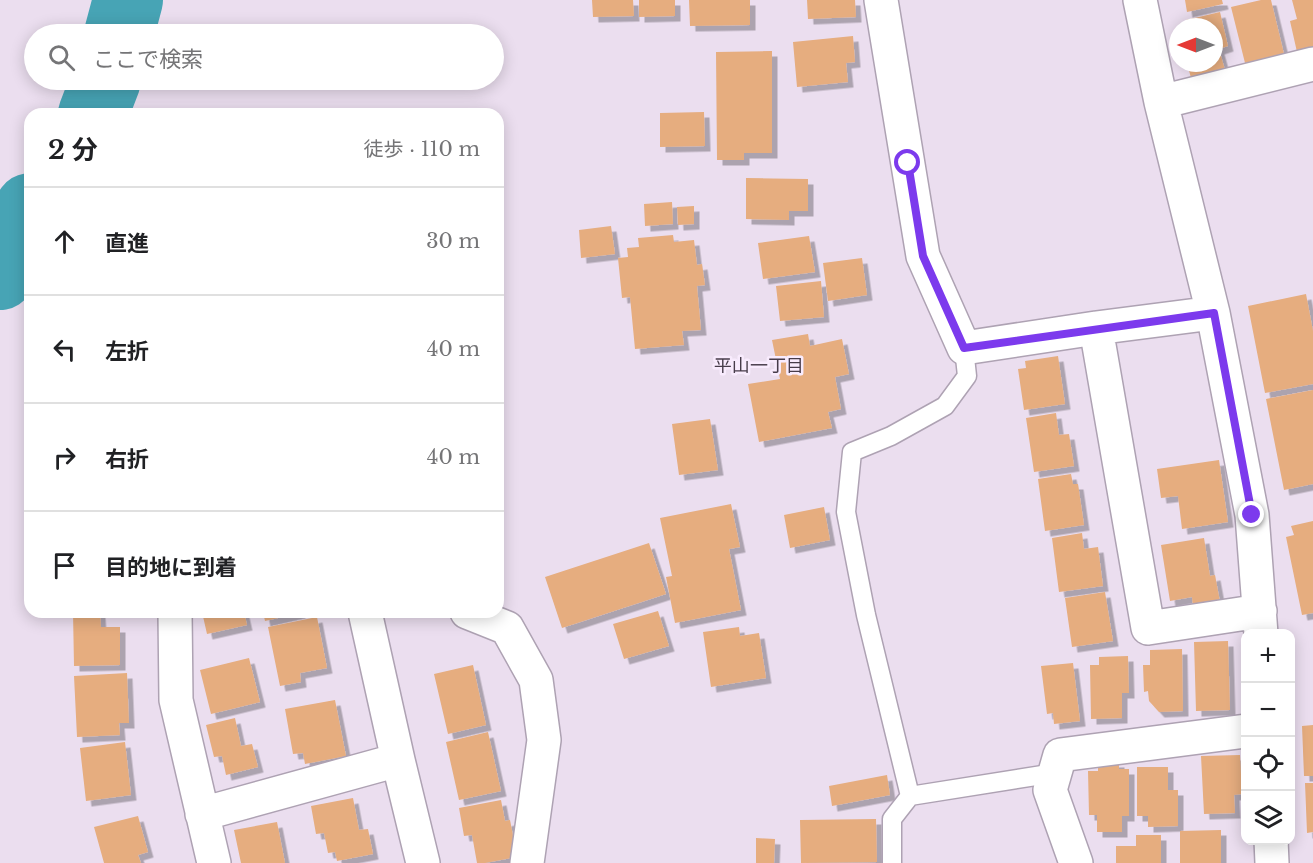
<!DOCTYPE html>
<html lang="ja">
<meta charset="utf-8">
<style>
:root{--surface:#fff;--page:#f6f6f6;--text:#202124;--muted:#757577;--line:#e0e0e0}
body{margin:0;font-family:"Libre Baskerville","Noto Sans JP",serif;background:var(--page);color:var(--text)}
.controls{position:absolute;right:18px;bottom:18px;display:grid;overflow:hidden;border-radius:12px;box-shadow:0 3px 15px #0003}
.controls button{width:54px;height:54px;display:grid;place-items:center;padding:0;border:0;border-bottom:2px solid var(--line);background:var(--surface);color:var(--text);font:30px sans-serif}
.compass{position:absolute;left:1169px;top:18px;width:54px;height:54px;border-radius:50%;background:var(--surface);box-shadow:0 3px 15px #0003;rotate:270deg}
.stop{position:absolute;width:18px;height:18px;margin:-14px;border:4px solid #7c3aed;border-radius:50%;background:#fff}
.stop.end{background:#7c3aed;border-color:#fff;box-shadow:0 2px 6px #0008}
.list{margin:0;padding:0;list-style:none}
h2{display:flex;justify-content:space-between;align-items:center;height:78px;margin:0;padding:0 24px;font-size:26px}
h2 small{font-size:20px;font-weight:400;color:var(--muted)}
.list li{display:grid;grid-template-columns:39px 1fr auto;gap:18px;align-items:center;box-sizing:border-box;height:108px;padding:0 24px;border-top:2px solid var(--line)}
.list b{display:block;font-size:22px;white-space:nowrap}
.list em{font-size:20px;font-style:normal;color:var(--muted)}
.icon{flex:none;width:33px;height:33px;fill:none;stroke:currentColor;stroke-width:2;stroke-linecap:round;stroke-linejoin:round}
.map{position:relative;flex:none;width:1313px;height:863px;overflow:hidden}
.search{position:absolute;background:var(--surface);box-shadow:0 3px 15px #0003;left:24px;top:24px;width:480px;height:66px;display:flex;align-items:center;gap:15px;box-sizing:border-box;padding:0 21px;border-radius:33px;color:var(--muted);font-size:22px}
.panel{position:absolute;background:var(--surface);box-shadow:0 3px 15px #0003;left:24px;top:108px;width:480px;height:510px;border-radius:18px}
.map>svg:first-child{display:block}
</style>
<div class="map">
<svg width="1313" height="863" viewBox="0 0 1313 863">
<defs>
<filter id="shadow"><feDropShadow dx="5.5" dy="5.5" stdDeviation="0" flood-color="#0004"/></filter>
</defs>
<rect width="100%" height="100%" fill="#ebdeef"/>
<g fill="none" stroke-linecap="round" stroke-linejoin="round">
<!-- river -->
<path stroke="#47a4b5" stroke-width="70" d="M 119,34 L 128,0
M 93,114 L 106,80
M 0,275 L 8,238 L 30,208"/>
</g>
<!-- building -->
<path fill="#e6ad7f" filter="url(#shadow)" d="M 592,0 L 633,0 L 634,16 L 593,17 Z
M 639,0 L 675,0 L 675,16 L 639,17 Z
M 689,0 L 750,0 L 750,25 L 690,26 Z
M 807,0 L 855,0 L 856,17 L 808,19 Z
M 1185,0 L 1222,0 L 1223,4 L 1187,12 Z
M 1261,0 L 1271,0 L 1284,54 L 1245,63 L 1231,7 Z
M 1292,0 L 1313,0 L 1313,48 L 1297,52 L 1290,21 L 1297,19 Z
M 1220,12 L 1228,46 L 1219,49 L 1225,70 L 1191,78 L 1187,63 L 1214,63 L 1214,27 L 1188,27 L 1186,20 Z
M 853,36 L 855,62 L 846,63 L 848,82 L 797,87 L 793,42 Z
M 772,51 L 772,153 L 744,153 L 744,160 L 717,160 L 716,52 Z
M 704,112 L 705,146 L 660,147 L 660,113 Z
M 746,178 L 808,179 L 808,211 L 789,211 L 789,220 L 746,219 Z
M 672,202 L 673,224 L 645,226 L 644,204 Z
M 694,206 L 694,224 L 678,225 L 677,207 Z
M 611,226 L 615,254 L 581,258 L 579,230 Z
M 673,235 L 674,242 L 694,240 L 697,265 L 702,264 L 705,285 L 697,286 L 701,330 L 682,331 L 684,345 L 635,349 L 630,297 L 622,298 L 618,258 L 628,257 L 627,248 L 639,247 L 638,238 Z
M 809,236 L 815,272 L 763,279 L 758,243 Z
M 862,258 L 867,295 L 828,301 L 823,263 Z
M 821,281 L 824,317 L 780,321 L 776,286 Z
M 1306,294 L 1313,331 L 1313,384 L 1265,393 L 1248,306 Z
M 808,334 L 810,346 L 842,339 L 849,374 L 835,377 L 841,409 L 828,412 L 832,428 L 759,442 L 748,384 L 780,379 L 772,340 Z
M 1058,356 L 1065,404 L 1024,410 L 1018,369 L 1026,368 L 1025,361 Z
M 1313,390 L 1313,484 L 1284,490 L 1266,399 Z
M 1056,413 L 1059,435 L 1069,434 L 1074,466 L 1034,472 L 1026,418 Z
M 710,419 L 718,470 L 679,475 L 672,424 Z
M 1219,460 L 1228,522 L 1182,529 L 1178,496 L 1161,498 L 1157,469 Z
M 1071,474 L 1073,484 L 1078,484 L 1084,525 L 1045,531 L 1038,479 Z
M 731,504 L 740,547 L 729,549 L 741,610 L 675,623 L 666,577 L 672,576 L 660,518 Z
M 824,507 L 830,540 L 790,548 L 784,515 Z
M 1313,521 L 1313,613 L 1302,615 L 1286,537 L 1294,535 L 1291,526 Z
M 1082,533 L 1084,549 L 1098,547 L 1103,586 L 1059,592 L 1052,538 Z
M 1204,538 L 1210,576 L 1215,575 L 1220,602 L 1193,606 L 1192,597 L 1170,601 L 1161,545 Z
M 649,543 L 666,594 L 562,628 L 545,577 Z
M 1105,592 L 1113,641 L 1072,647 L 1065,598 Z
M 658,611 L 669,646 L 624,659 L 613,624 Z
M 73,612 L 100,612 L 101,627 L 120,627 L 120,665 L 74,666 Z
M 202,612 L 244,612 L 247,625 L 207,634 Z
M 263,612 L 300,612 L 300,613 L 265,621 Z
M 317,617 L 327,668 L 300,673 L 301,682 L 280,686 L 268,627 Z
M 739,627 L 740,636 L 759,633 L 766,678 L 711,687 L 703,632 Z
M 1228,641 L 1230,710 L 1196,711 L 1194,642 Z
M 1182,649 L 1183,711 L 1159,712 L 1149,701 L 1148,691 L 1144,692 L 1143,665 L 1150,665 L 1150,650 Z
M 1128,656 L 1129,693 L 1122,693 L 1122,718 L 1091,719 L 1090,665 L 1099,665 L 1099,657 Z
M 249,658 L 260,702 L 211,714 L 200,670 Z
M 1073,663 L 1080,721 L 1054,724 L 1053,713 L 1047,714 L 1041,666 Z
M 473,665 L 486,725 L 448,734 L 434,674 Z
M 127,673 L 129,723 L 119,723 L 120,735 L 77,737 L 74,676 Z
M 335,700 L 346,756 L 305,764 L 303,753 L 293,754 L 285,709 Z
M 235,718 L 241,746 L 252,744 L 258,767 L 226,775 L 222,756 L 214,757 L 206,725 Z
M 1313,725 L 1313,776 L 1304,776 L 1302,726 Z
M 488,732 L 501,791 L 459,800 L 446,742 Z
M 125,742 L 131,795 L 86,801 L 80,748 Z
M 1240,755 L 1242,794 L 1234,795 L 1235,813 L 1204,814 L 1201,756 Z
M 1098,762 L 1119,762 L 1119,769 L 1129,769 L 1129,816 L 1122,816 L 1122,832 L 1097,832 L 1097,815 L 1089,815 L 1088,771 L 1098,771 Z
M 1137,767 L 1168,767 L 1168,790 L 1178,790 L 1178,826 L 1148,827 L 1148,816 L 1137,816 Z
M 887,775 L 890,795 L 832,806 L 829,786 Z
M 1305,783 L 1313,783 L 1313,832 L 1307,833 Z
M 353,798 L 359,830 L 368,829 L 373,854 L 337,861 L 335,852 L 328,853 L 324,833 L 316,834 L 311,806 Z
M 501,800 L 505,821 L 510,820 L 517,857 L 485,863 L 477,863 L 472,835 L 464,836 L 459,808 Z
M 138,816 L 148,852 L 138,855 L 141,863 L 104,863 L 94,827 Z
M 876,819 L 877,862 L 801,863 L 800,820 Z
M 277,822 L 285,863 L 241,863 L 234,830 Z
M 1221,830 L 1221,863 L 1180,863 L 1180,831 Z
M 1136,835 L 1161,835 L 1161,863 L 1116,863 L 1116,846 L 1136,846 Z
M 756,838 L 775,839 L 774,863 L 756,863 Z"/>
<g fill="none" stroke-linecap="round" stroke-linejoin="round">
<!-- lane casing -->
<g stroke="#aea2b3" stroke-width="21">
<path id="lane" d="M 964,348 L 967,376 L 945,406 L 891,436 L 852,452 L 846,512 L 866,615 L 910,796 L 1055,773
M 892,863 L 892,819 L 910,796"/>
</g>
<!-- street casing -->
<g stroke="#aea2b3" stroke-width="36">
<path id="street" d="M 881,0 L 923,256 L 964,348 L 1096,328 L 1213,313
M 1140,0 L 1161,102
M 1096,328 L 1148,628 L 1260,611
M 175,612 L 176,700 L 214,863
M 365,612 L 398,760 L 423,863
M 467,612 L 507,628 L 536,680 L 544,740 L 527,863
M 1261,634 L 1252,515 L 1213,313 L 1161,102 L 1313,64
M 202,814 L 398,760
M 1271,840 L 1272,863
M 1076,863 L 1050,790 L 1060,755 L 1246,731"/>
</g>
<!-- lane -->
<use href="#lane" stroke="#fff" stroke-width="18"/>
<!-- street -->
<use href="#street" stroke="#fff" stroke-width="33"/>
</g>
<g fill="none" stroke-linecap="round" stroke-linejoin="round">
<!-- route -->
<path stroke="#7c3aed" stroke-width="8" d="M 908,163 L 923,256 L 964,348 L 1214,313 L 1252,515"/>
</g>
<g text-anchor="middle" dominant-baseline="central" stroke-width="5" stroke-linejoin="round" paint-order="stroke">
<!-- neighbourhood labels -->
<g font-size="18" fill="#473c4a" stroke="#f8ebfd">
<text x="759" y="366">平山一丁目</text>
</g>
</g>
</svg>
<div class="controls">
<button>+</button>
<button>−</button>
<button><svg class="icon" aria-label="locate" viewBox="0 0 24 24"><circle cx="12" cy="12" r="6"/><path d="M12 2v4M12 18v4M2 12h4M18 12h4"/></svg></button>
<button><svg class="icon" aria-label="layers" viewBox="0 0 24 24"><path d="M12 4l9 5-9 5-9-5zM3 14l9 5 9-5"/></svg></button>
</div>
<svg class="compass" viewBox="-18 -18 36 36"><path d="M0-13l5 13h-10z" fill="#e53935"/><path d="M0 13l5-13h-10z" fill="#757577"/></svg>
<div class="stop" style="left:908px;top:163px"></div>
<div class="stop end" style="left:1252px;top:515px"></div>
<div class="search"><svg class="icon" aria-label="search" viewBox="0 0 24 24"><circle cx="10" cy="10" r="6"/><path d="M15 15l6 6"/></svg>ここで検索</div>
<section class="panel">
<h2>2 分<small>徒歩 · 110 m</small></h2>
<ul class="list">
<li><svg class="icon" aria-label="ahead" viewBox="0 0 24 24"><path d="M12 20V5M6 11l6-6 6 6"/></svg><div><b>直進</b></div><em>30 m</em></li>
<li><svg class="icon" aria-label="left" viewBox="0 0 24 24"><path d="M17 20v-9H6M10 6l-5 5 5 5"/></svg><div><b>左折</b></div><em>40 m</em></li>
<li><svg class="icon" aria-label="right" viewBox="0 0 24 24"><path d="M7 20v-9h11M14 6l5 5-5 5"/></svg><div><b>右折</b></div><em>40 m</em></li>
<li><svg class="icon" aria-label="arrive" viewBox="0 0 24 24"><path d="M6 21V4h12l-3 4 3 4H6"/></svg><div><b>目的地に到着</b></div></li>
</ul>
</section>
</div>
